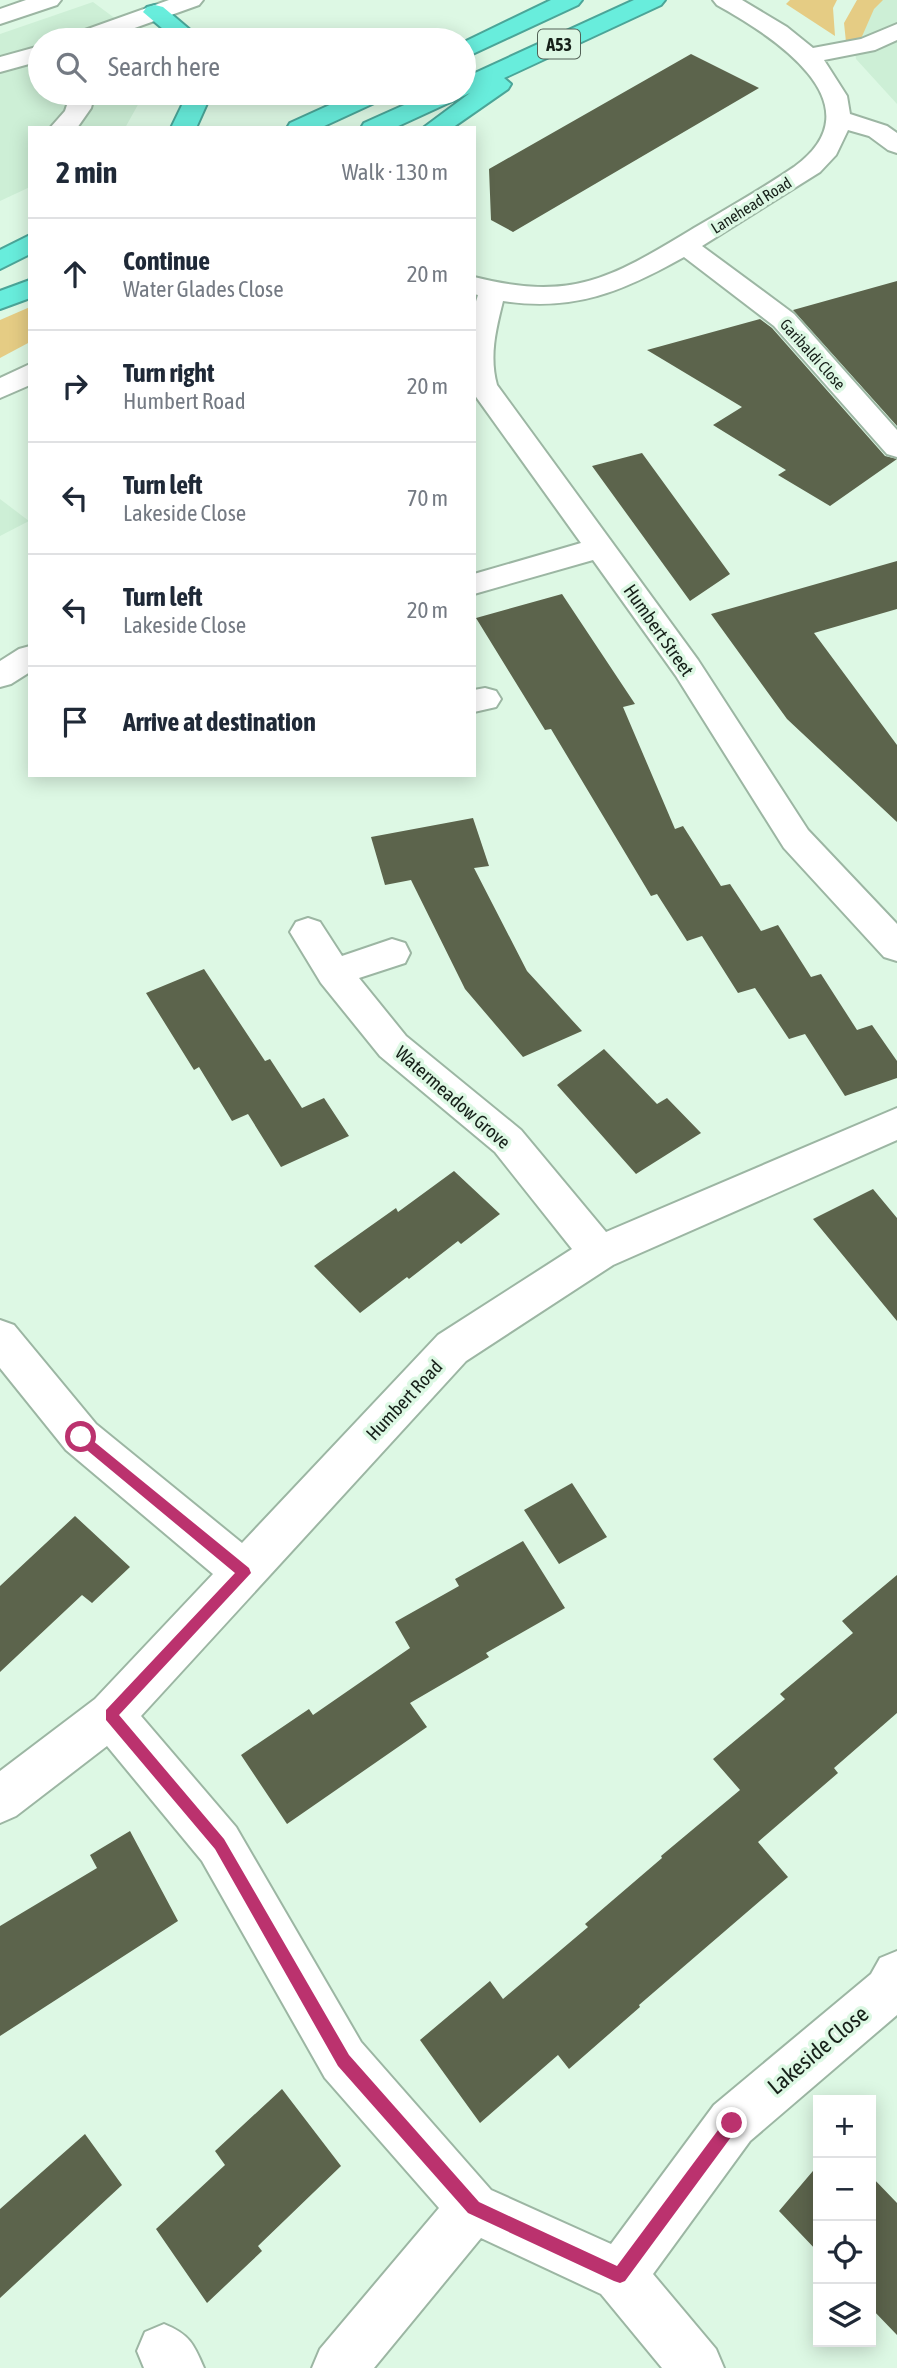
<!DOCTYPE html>
<meta charset="utf-8">
<style>
:root{--surface:#fff;--page:#f2f2f3;--text:#1f2937;--muted:#747a83;--line:#e0e1e3}
body{margin:0;font-family:"Asap Condensed",sans-serif;background:var(--page);color:var(--text)}
.controls{position:absolute;right:21px;bottom:21px;display:grid;overflow:hidden;border-radius:0px;box-shadow:0 4px 18px #0003}
.controls button{width:63px;height:63px;display:grid;place-items:center;padding:0;border:0;border-bottom:2px solid var(--line);background:var(--surface);color:var(--text);font:35px sans-serif}
.stop{position:absolute;width:21px;height:21px;margin:-16px;border:5px solid #bb326e;border-radius:50%;background:#fff}
.stop.end{background:#bb326e;border-color:#fff;box-shadow:0 2px 7px #0008}
.list{margin:0;padding:0;list-style:none}
h2{display:flex;justify-content:space-between;align-items:center;height:91px;margin:0;padding:0 28px;font-size:30px}
h2 small{font-size:23px;font-weight:400;color:var(--muted)}
.list li{display:grid;grid-template-columns:46px 1fr auto;gap:21px;align-items:center;box-sizing:border-box;height:112px;padding:0 28px;border-top:2px solid var(--line)}
.list b{display:block;font-size:26px;white-space:nowrap}
.list p{margin:0;font-size:23px;white-space:nowrap;color:var(--muted)}
.list em{font-size:23px;font-style:normal;color:var(--muted)}
.icon{flex:none;width:38px;height:38px;fill:none;stroke:currentColor;stroke-width:2;stroke-linecap:round;stroke-linejoin:round}
.map{position:relative;flex:none;width:897px;height:2368px;overflow:hidden}
.search{position:absolute;background:var(--surface);box-shadow:0 4px 18px #0003;left:28px;top:28px;width:448px;height:77px;display:flex;align-items:center;gap:18px;box-sizing:border-box;padding:0 24px;border-radius:38px;color:var(--muted);font-size:26px}
.panel{position:absolute;background:var(--surface);box-shadow:0 4px 18px #0003;left:28px;top:126px;width:448px;height:651px;border-radius:0px}
.map>svg:first-child{display:block}
</style>
<div class="map">
<svg width="897" height="2368" viewBox="0 0 897 2368">
<rect width="100%" height="100%" fill="#ddf8e4"/>
<!-- built -->
<path fill="#cdefd6" d="M 876,0 L 897,0 L 897,104 L 856,59 L 851,26 Z
M 93,2 L 144,40 L 40,40 L 40,93 L 143,93 L 140,101 L 125,128 L 30,128 L 30,187 L 0,201 L 0,34 Z
M 0,499 L 29,521 L 0,536 Z"/>
<!-- green -->
<path fill="#e5cc84" d="M 790,0 L 837,0 L 833,8 L 835,36 L 786,4 Z
M 857,0 L 883,0 L 874,9 L 860,41 L 846,42 L 844,23 Z
M 30,307 L 30,342 L 0,358 L 0,320 Z"/>
<!-- building -->
<path fill="#5c644c" d="M 691,54 L 759,88 L 513,232 L 491,220 L 489,169 Z
M 897,281 L 897,426 L 793,310 Z
M 760,319 L 772,328 L 885,456 L 897,459 L 830,506 L 778,475 L 786,470 L 713,425 L 742,407 L 647,350 Z
M 642,453 L 730,574 L 690,601 L 592,466 Z
M 897,561 L 897,609 L 814,633 L 897,745 L 897,822 L 787,719 L 711,614 Z
M 562,594 L 635,704 L 623,707 L 675,829 L 683,826 L 721,886 L 730,884 L 761,931 L 778,925 L 811,977 L 821,974 L 857,1030 L 872,1025 L 897,1061 L 897,1078 L 845,1096 L 805,1034 L 789,1039 L 755,988 L 738,993 L 702,936 L 687,941 L 657,894 L 651,896 L 551,729 L 545,730 L 476,618 Z
M 473,818 L 489,866 L 474,868 L 527,971 L 582,1031 L 523,1057 L 465,989 L 411,880 L 385,885 L 371,837 Z
M 204,969 L 265,1061 L 270,1059 L 302,1108 L 324,1098 L 349,1136 L 281,1167 L 248,1114 L 232,1121 L 199,1067 L 194,1070 L 146,993 Z
M 604,1049 L 657,1104 L 667,1098 L 701,1133 L 636,1174 L 557,1085 Z
M 454,1171 L 500,1214 L 461,1244 L 458,1241 L 409,1279 L 407,1277 L 360,1313 L 314,1266 L 396,1208 L 398,1212 Z
M 873,1189 L 897,1218 L 897,1321 L 813,1219 Z
M 572,1483 L 607,1537 L 559,1564 L 524,1510 Z
M 75,1516 L 130,1567 L 92,1603 L 82,1595 L 0,1672 L 0,1586 Z
M 523,1541 L 565,1608 L 486,1653 L 489,1657 L 410,1703 L 427,1727 L 287,1824 L 241,1755 L 309,1709 L 313,1715 L 410,1648 L 395,1622 L 459,1586 L 455,1579 Z
M 897,1575 L 897,1713 L 834,1768 L 838,1773 L 758,1842 L 788,1877 L 639,2005 L 640,2007 L 569,2069 L 558,2055 L 480,2123 L 420,2040 L 490,1981 L 503,1999 L 588,1927 L 585,1924 L 662,1858 L 661,1856 L 740,1790 L 713,1759 L 785,1699 L 780,1694 L 853,1633 L 842,1621 Z
M 130,1831 L 178,1921 L 0,2036 L 0,1926 L 97,1868 L 90,1855 Z
M 282,2089 L 341,2166 L 258,2246 L 262,2251 L 207,2303 L 156,2229 L 225,2165 L 215,2151 Z
M 85,2134 L 122,2185 L 0,2298 L 0,2209 Z
M 818,2165 L 818,2252 L 779,2211 Z
M 871,2176 L 897,2203 L 897,2335 L 871,2308 Z"/>
<g fill="none" stroke-linecap="round" stroke-linejoin="round">
<!-- minor casing -->
<g stroke="#9cb6a3" stroke-width="4">
<path id="minor" d="M 26,0 L 61,0 L 57,5 L 0,24 L 0,9 Z
M 169,0 L 203,0 L 199,5 L 101,40 L 67,40 L 71,35 Z
M 713,0 L 742,0 L 787,27 L 813,48 L 861,39 L 897,24 L 897,40 L 875,50 L 824,60 L 847,96 L 850,114 L 887,126 L 897,133 L 897,153 L 888,150 L 869,136 L 848,130 L 836,155 L 820,172 L 702,246 L 794,314 L 897,430 L 897,457 L 887,454 L 774,326 L 684,257 C 623,291 575,312 503,301 C 496,329 489,356 497,385 L 698,660 L 808,830 L 897,924 L 897,961 L 884,957 L 784,848 L 676,676 L 593,560 L 474,594 L 474,574 L 581,543 L 474,394 L 474,308 L 478,295 L 474,294 L 474,277 C 573,302 611,278 694,228 C 728,208 762,189 794,167 C 881,104 771,35 717,5 Z
M 40,46 L 40,61 L 0,72 L 0,57 Z
M 71,93 L 95,93 L 91,108 L 77,128 L 50,128 L 65,111 Z
M 30,364 L 30,385 L 0,398 L 0,378 Z
M 30,646 L 30,672 L 11,684 L 0,687 L 0,661 L 19,649 Z
M 485,688 L 496,691 L 501,699 L 496,707 L 474,712 L 474,690 Z
M 308,918 L 320,922 L 342,956 L 392,939 L 405,943 L 410,953 L 405,963 L 359,978 L 406,1036 L 521,1130 L 606,1232 L 897,1108 L 897,1140 L 613,1265 L 466,1361 L 141,1716 L 236,1827 L 361,2042 L 491,2190 L 611,2244 L 714,2105 L 871,1974 L 880,1958 L 897,1951 L 897,2015 L 750,2141 L 653,2274 L 716,2349 L 724,2368 L 662,2368 L 601,2294 L 481,2238 L 374,2368 L 312,2368 L 320,2349 L 439,2208 L 325,2078 L 202,1861 L 107,1746 L 16,1816 L 0,1823 L 0,1771 L 95,1699 L 213,1574 L 66,1450 L 0,1368 L 0,1320 L 14,1325 L 96,1424 L 242,1543 L 438,1335 L 572,1249 L 495,1152 L 380,1056 L 321,983 L 290,932 L 296,922 Z
M 164,2324 C 189,2334 194,2344 204,2368 L 144,2368 L 137,2351 L 145,2332 Z"/>
</g>
<!-- highway casing -->
<g stroke="#4ba598" stroke-width="4">
<path id="highway" d="M 551,0 L 582,0 L 578,5 L 464,58 L 464,42 Z
M 634,0 L 665,0 L 661,5 L 504,78 L 511,84 L 508,89 L 452,128 L 423,128 L 470,93 L 394,128 L 361,128 L 364,123 L 431,93 L 464,93 L 464,78 Z
M 155,5 L 163,7 L 202,40 L 176,40 L 143,12 L 147,7 Z
M 184,93 L 208,93 L 209,99 L 196,128 L 171,128 L 185,99 Z
M 356,93 L 388,93 L 385,98 L 320,128 L 287,128 L 290,123 Z
M 30,235 L 30,254 L 0,269 L 0,250 Z
M 30,280 L 30,298 L 0,309 L 0,291 Z"/>
</g>
<!-- minor -->
<use href="#minor" fill="#fff" fill-rule="evenodd"/>
<!-- highway -->
<use href="#highway" fill="#68eddc" fill-rule="evenodd"/>
</g>
<!-- route -->
<path fill="#bb326e" d="M 81,1431 L 249,1568 L 251,1573 L 119,1715 L 224,1839 L 349,2055 L 479,2202 L 617,2266 L 727,2118 L 732,2116 L 737,2118 L 740,2123 L 737,2129 L 625,2281 L 620,2283 L 614,2281 L 468,2213 L 338,2066 L 215,1849 L 106,1720 L 106,1710 L 235,1573 L 76,1441 L 76,1433 Z"/>
<g text-anchor="middle" dominant-baseline="central" stroke-width="7" stroke-linejoin="round" paint-order="stroke">
<!-- far-street labels -->
<g font-size="16" fill="#162019" stroke="#ddf8e4">
<text transform="translate(751 205) rotate(-32)">Lanehead Road</text>
<text transform="translate(813 354) rotate(48)">Garibaldi Close</text>
</g>
<!-- shield labels -->
<rect fill="#ddf8e4" stroke="#526156" stroke-width="2" x="538" y="29.5" width="42" height="29" rx="5"/>
<g font-size="18" font-weight="bold" fill="#162019">
<text x="559" y="44">A53</text>
</g>
<!-- street labels -->
<g font-size="19" fill="#162019" stroke="#ddf8e4">
<text transform="translate(659 630) rotate(55)">Humbert Street</text>
<text transform="translate(453 1097) rotate(41)">Watermeadow Grove</text>
<text transform="translate(404 1400) rotate(-47)">Humbert Road</text>
</g>
<!-- near-street labels -->
<g font-size="23" fill="#162019" stroke="#ddf8e4">
<text transform="translate(818 2050) rotate(-40)">Lakeside Close</text>
</g>
</g>
</svg>
<div class="controls">
<button>+</button>
<button>−</button>
<button><svg class="icon" aria-label="locate" viewBox="0 0 24 24"><circle cx="12" cy="12" r="6"/><path d="M12 2v4M12 18v4M2 12h4M18 12h4"/></svg></button>
<button><svg class="icon" aria-label="layers" viewBox="0 0 24 24"><path d="M12 4l9 5-9 5-9-5zM3 14l9 5 9-5"/></svg></button>
</div>
<div class="stop" style="left:81px;top:1437px"></div>
<div class="stop end" style="left:732px;top:2123px"></div>
<div class="search"><svg class="icon" aria-label="search" viewBox="0 0 24 24"><circle cx="10" cy="10" r="6"/><path d="M15 15l6 6"/></svg>Search here</div>
<section class="panel">
<h2>2 min<small>Walk · 130 m</small></h2>
<ul class="list">
<li><svg class="icon" aria-label="ahead" viewBox="0 0 24 24"><path d="M12 20V5M6 11l6-6 6 6"/></svg><div><b>Continue</b><p>Water Glades Close</p></div><em>20 m</em></li>
<li><svg class="icon" aria-label="right" viewBox="0 0 24 24"><path d="M7 20v-9h11M14 6l5 5-5 5"/></svg><div><b>Turn right</b><p>Humbert Road</p></div><em>20 m</em></li>
<li><svg class="icon" aria-label="left" viewBox="0 0 24 24"><path d="M17 20v-9H6M10 6l-5 5 5 5"/></svg><div><b>Turn left</b><p>Lakeside Close</p></div><em>70 m</em></li>
<li><svg class="icon" aria-label="left" viewBox="0 0 24 24"><path d="M17 20v-9H6M10 6l-5 5 5 5"/></svg><div><b>Turn left</b><p>Lakeside Close</p></div><em>20 m</em></li>
<li><svg class="icon" aria-label="arrive" viewBox="0 0 24 24"><path d="M6 21V4h12l-3 4 3 4H6"/></svg><div><b>Arrive at destination</b></div></li>
</ul>
</section>
</div>
